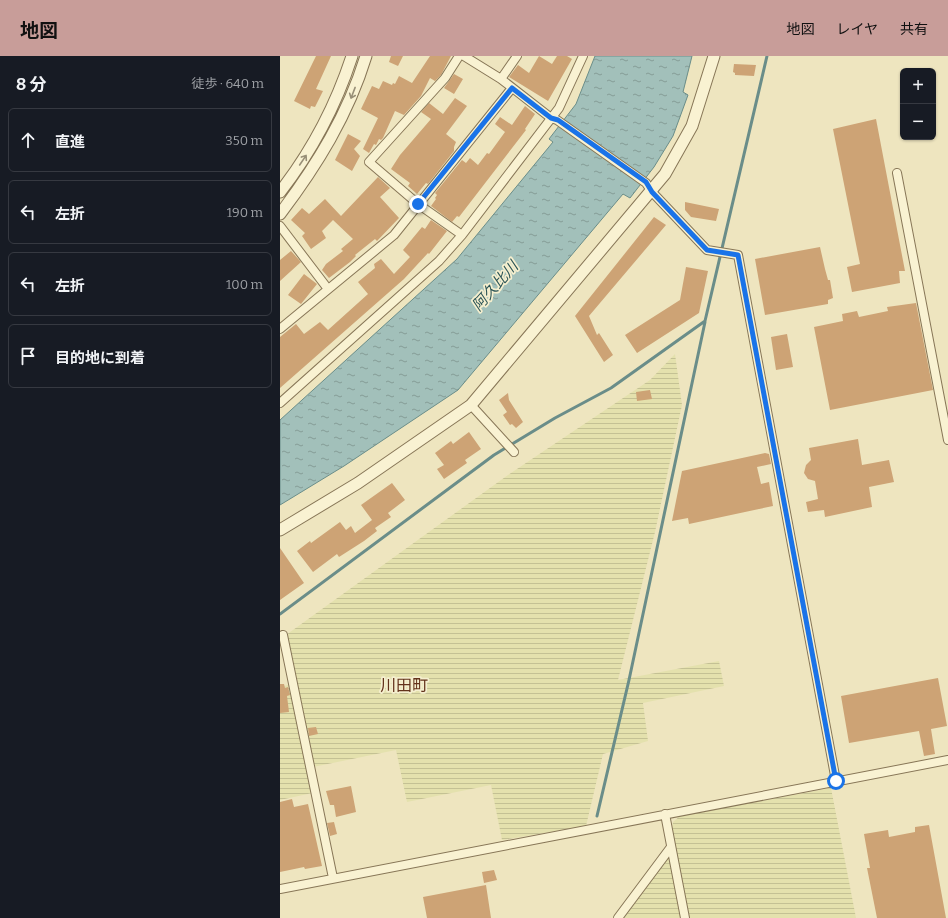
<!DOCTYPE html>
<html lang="ja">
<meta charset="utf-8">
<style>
:root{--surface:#171b24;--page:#242831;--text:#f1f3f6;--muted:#9ea1a6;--line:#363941;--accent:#c89d99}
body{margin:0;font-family:Bitter,"Noto Sans JP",serif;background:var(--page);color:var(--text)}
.controls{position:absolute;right:12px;top:12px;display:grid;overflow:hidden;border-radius:6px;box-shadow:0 1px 3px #0004}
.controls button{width:36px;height:36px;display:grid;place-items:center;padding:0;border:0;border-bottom:1px solid var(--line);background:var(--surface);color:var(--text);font:20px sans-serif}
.stop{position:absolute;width:12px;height:12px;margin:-9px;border:3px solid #1a73e8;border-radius:50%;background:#fff}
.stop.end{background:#1a73e8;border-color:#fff;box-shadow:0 1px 4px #0008}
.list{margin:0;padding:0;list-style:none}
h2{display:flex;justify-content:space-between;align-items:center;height:52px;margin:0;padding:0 16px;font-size:17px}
h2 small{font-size:13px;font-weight:400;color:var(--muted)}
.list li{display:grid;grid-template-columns:26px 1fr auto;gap:12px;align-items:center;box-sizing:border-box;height:64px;margin:0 8px 8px;padding:0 8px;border:1px solid var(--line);border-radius:6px}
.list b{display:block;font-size:15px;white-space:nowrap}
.list em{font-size:13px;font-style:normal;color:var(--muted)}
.icon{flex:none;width:22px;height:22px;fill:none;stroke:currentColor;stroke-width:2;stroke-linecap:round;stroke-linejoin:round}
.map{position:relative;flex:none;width:668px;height:862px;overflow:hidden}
header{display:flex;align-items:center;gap:24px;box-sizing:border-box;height:56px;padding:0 20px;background:var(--accent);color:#111}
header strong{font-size:19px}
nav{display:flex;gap:22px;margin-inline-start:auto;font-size:14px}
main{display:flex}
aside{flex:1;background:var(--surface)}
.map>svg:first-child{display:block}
</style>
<header>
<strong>地図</strong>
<nav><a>地図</a><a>レイヤ</a><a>共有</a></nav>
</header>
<main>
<aside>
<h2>8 分<small>徒歩 · 640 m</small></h2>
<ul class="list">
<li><svg class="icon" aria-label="ahead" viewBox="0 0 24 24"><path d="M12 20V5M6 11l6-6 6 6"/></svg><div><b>直進</b></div><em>350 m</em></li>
<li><svg class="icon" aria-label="left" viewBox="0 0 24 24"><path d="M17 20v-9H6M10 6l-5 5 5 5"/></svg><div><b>左折</b></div><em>190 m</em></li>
<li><svg class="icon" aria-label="left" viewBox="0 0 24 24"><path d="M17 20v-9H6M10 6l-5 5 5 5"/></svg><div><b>左折</b></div><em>100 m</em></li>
<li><svg class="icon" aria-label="arrive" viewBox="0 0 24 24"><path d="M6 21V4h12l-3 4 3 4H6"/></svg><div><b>目的地に到着</b></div></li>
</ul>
</aside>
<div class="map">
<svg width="668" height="862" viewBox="0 0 668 862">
<defs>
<pattern id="farmland-rules" width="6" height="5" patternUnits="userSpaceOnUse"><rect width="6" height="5" fill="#e4e1ad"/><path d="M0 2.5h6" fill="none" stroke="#c4c194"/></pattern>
<pattern id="water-ripples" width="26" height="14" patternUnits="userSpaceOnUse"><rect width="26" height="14" fill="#a2c0ba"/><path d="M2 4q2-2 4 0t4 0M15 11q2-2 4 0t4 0" fill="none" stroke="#859c96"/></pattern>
</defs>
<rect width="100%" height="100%" fill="#eee5bf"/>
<!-- farmland -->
<path fill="url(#farmland-rules)" d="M 395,298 L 402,349 L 375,476 L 338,624 L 439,605 L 444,630 L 363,647 L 368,685 L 323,698 L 306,770 L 222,784 L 211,729 L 127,746 L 116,694 L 33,711 L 37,736 L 0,744 L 0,631 L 16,627 L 6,579 L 228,419 L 370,324 Z
M 551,732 L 576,862 L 344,862 L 395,793 L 392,773 L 393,766 L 400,760 Z"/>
<!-- water -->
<path fill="url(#water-ripples)" stroke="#6a8d89" d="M 315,0 L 412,0 L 403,36 L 408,39 L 393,80 L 374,111 L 350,142 L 343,138 L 178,334 L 64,410 L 0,449 L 0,364 L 177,203 L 273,86 L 269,83 L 296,48 Z"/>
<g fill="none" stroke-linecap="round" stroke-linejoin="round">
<!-- stream -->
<path stroke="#6a8d89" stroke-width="3" d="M 0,558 L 214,399 L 275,362 L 331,332 L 425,265 L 487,0
M 317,760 L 349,624 L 425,266"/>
</g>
<!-- building -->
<path fill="#cda375" d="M 36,0 L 51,0 L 36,33 L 43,35 L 35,51 L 31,50 L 30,53 L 14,45 Z
M 111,0 L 123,0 L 118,10 L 109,6 Z
M 150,0 L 171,0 L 161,19 L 155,25 L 150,22 L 141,40 L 124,59 L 115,55 L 103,82 L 101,84 L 99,83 L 96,89 L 94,88 L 89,97 L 83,93 L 98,62 L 81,53 L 92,30 L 99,33 L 103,25 L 112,29 L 113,27 L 115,28 L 119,20 L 132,27 Z
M 259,0 L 272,8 L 277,0 L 287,0 L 292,3 L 268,45 L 229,21 L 238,9 L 249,17 Z
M 454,8 L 476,9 L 474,20 L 455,19 L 455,17 L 453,16 Z
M 174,18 L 183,23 L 174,38 L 164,32 Z
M 175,42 L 187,50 L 166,78 L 176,86 L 174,91 L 174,95 L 148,128 L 146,127 L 137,138 L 128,130 L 130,127 L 111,113 L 120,99 L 151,63 L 141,56 L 149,47 L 163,58 Z
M 245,50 L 255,58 L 245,73 L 246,74 L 179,161 L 177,160 L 172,166 L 151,150 L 156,143 L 155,142 L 157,139 L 155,137 L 182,104 L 186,107 L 190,102 L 198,109 L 207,97 L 209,98 L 225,76 L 215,68 L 220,61 L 232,69 Z
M 596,63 L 625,215 L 619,215 L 620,227 L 572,236 L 567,211 L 580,208 L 553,73 Z
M 68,78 L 81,85 L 74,93 L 80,100 L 72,115 L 55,104 Z
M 98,121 L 110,132 L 100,141 L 119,162 L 97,185 L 95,183 L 75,199 L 76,200 L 70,206 L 49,222 L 42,214 L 46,208 L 63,195 L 61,193 L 73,183 L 53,164 L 42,175 L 46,182 L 31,193 L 22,180 L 25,177 L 11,164 L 22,152 L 29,158 L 45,143 L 61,160 Z
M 405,146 L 439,153 L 436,165 L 411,161 L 405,154 Z
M 374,161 L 386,169 L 309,260 L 317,279 L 319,277 L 333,299 L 324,306 L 295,260 Z
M 151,164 L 167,175 L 149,198 L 148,197 L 124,223 L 0,332 L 0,281 L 16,268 L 24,278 L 40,266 L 48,274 L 88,238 L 78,226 L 95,212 L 94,208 L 101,203 L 114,218 L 130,201 L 123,194 L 142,171 L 145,173 Z
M 540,191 L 545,213 L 548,224 L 550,224 L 553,242 L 548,244 L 548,248 L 485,259 L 475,203 Z
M 11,195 L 21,206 L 0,225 L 0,204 Z
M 406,211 L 428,215 L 419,257 L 357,297 L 345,279 L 400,244 Z
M 24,218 L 37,228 L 21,248 L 8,239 Z
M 636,247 L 653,334 L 550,354 L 534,271 L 563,265 L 562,258 L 577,255 L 579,261 L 608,255 L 607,251 Z
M 507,278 L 513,311 L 496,314 L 491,281 Z
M 370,334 L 372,343 L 357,345 L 356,336 Z
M 228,337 L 229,344 L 243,366 L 236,372 L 232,368 L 230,369 L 223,359 L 227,356 L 219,344 Z
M 189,376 L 201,393 L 185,404 L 187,407 L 164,423 L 157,413 L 164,409 L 155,397 L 171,385 L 173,388 Z
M 578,383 L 582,409 L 609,404 L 614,426 L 589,431 L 592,451 L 545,461 L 544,454 L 528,456 L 526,446 L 538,443 L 535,425 L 528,423 L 524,417 L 526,409 L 531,404 L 529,392 Z
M 485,397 L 489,398 L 491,408 L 477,411 L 481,428 L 489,426 L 493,450 L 409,468 L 408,462 L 392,465 L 402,415 Z
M 112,427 L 125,444 L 108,457 L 111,461 L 95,472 L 97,475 L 84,485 L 59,501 L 57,498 L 33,516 L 17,495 L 30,485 L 31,487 L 60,466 L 66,474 L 71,470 L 75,477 L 92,464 L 81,449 Z
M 0,492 L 24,527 L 0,544 Z
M 658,622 L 667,670 L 651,673 L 655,698 L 644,700 L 639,675 L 569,687 L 561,640 Z
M 0,628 L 4,628 L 5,632 L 8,631 L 10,639 L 7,640 L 9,656 L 0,657 Z
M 36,671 L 38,678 L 29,680 L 28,672 Z
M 71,730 L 76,756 L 56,761 L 54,749 L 50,749 L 46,735 Z
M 12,743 L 14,751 L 28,748 L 42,810 L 25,813 L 24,811 L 0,816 L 0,746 Z
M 54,766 L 57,778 L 50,780 L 47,767 Z
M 649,769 L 666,862 L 597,862 L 587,812 L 590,812 L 584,778 L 608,774 L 609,781 L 635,776 L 635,771 Z
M 214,814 L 217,824 L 204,827 L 202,816 Z
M 206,829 L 211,862 L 147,862 L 143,841 Z"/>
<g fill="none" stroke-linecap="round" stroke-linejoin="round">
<!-- minor casing -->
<g stroke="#877657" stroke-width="10">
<path id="minor" d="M 179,0 L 165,22 L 89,106 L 138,148 L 182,179
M 184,0 L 221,23 L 271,62 L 277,64 L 366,127 L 372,136 L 427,194 L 458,199 L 556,725
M 221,23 L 237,0
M 617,117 L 668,384
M 0,170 L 48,233
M 0,273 L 114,179 L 232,32
M 0,347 L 159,205 L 182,179 L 279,52 L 303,0
M 191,349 L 234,396
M 3,579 L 53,822
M 385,758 L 405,862
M 0,833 L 668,704
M 338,862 L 391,791"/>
</g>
<!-- tertiary casing -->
<g stroke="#877657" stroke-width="13">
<path id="tertiary" d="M 0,136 C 32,95 56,49 72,0
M 0,158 C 37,109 68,59 86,0
M 0,474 L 78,427 L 191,349 L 385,118 L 412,70 L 434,0"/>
</g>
<!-- minor -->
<use href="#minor" stroke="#f9f2d2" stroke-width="8"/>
<!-- tertiary -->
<use href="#tertiary" stroke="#f9f2d2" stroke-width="11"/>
</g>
<!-- one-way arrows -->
<defs><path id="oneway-shaft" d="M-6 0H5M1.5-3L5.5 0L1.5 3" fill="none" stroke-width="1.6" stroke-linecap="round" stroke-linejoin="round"/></defs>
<g stroke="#988f77">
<use href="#oneway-shaft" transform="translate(73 37) rotate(111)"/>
<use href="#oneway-shaft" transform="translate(23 104) rotate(-56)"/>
</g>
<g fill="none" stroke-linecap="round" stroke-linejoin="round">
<!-- route -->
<path stroke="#1a73e8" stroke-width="5" d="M 138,148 L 232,32 L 271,62 L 278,64 L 366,126 L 372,136 L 427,194 L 458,199 L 556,725"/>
</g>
<g text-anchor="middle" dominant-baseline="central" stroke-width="3.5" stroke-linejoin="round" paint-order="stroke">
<!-- water labels -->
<g font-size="15" font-style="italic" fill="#2b5456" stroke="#f5efcf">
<text transform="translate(215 230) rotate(-48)">阿久比川</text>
</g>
<!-- quarter labels -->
<g font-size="16" fill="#63321b" stroke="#f5efcf">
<text x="124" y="629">川田町</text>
</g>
</g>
</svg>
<div class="controls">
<button>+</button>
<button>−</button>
</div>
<div class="stop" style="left:556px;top:725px"></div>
<div class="stop end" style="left:138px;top:148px"></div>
</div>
</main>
